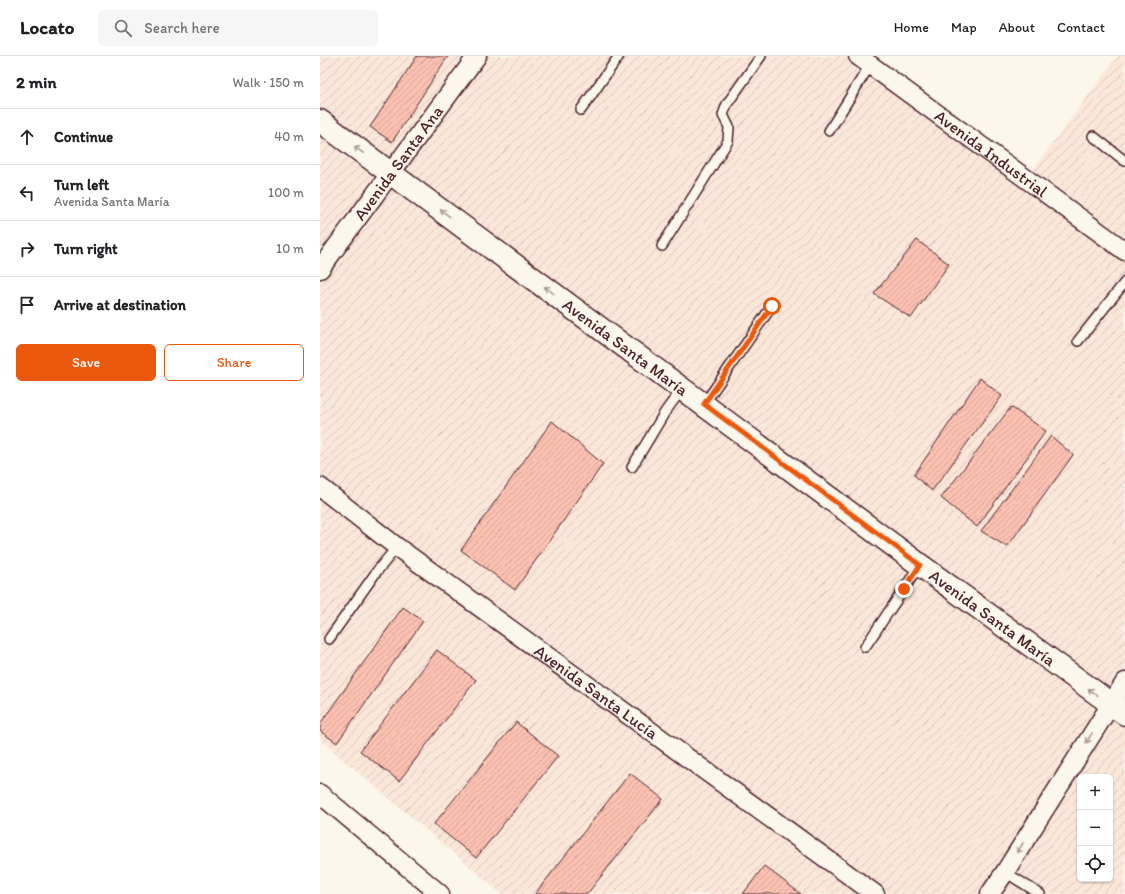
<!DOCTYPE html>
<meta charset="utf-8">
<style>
:root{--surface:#fff;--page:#f6f6f6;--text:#202124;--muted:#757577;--line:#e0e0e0;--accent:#ea580c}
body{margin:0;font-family:Itim,sans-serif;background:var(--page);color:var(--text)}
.controls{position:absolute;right:12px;bottom:12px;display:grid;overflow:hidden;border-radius:6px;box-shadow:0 1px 3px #0004}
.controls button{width:36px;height:36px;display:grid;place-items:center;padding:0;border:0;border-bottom:1px solid var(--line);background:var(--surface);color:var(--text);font:20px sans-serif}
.stop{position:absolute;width:12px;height:12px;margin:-9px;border:3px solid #ea580c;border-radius:50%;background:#fff}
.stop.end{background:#ea580c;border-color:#fff;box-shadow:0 1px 4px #0008}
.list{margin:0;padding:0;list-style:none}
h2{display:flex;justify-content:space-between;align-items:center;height:52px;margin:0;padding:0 16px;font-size:17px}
h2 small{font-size:13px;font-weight:400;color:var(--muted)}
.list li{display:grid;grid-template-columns:26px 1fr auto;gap:12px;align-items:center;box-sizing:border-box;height:56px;padding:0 16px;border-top:1px solid var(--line)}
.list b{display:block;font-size:15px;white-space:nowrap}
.list p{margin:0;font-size:13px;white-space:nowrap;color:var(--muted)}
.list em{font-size:13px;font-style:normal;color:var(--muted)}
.actions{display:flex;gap:8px;padding:12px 16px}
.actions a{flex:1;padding:9px 0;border:1px solid var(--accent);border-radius:6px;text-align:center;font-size:14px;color:var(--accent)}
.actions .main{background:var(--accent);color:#fff}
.icon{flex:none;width:22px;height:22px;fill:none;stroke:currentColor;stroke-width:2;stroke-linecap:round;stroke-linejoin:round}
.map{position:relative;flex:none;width:805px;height:838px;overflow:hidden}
header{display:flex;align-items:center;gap:24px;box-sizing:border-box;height:56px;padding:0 20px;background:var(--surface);border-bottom:1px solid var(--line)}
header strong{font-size:19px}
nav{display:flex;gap:22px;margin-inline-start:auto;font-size:14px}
.search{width:280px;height:36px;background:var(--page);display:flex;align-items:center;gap:10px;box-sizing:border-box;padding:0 14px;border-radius:6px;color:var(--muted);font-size:15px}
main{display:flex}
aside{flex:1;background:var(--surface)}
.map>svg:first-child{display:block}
</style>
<header>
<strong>Locato</strong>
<div class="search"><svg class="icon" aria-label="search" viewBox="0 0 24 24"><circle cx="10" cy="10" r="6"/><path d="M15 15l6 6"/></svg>Search here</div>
<nav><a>Home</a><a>Map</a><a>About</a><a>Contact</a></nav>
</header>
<main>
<aside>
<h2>2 min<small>Walk · 150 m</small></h2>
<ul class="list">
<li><svg class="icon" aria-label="ahead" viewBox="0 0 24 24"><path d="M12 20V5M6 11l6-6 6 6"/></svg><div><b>Continue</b></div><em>40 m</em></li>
<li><svg class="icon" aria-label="left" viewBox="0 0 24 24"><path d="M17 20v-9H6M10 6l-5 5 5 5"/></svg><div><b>Turn left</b><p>Avenida Santa María</p></div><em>100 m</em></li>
<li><svg class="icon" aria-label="right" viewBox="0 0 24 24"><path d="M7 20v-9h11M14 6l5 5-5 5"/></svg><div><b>Turn right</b></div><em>10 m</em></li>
<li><svg class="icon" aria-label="arrive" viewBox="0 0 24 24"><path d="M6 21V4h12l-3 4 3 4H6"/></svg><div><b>Arrive at destination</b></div></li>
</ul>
<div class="actions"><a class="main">Save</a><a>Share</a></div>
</aside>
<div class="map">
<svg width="805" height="838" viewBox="0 0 805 838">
<defs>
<pattern id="industrial-furrows" width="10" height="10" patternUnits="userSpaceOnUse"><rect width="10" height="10" fill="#fbe7da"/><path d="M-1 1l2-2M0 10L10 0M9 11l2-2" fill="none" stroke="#d9c6bb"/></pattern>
<pattern id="building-hatch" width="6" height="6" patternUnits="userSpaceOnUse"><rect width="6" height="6" fill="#fbc1b1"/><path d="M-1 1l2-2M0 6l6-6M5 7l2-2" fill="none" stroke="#d9a598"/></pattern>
</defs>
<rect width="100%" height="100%" fill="#fbf7ec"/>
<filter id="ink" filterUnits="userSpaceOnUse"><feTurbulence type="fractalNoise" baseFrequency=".025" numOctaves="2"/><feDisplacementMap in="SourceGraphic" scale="8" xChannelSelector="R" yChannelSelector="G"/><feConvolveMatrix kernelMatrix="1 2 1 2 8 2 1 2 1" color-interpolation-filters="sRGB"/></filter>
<g filter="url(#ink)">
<!-- industrial -->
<path fill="url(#industrial-furrows)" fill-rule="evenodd" d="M 0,0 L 524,0 L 702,128 L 798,0 L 805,0 L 805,838 L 182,838 L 0,684 ZM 760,721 L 790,721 L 790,823 L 760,823 Z"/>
<!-- building -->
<path fill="url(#building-hatch)" stroke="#4a1f2b" d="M 97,0 L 128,0 L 72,86 L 50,71 Z
M 597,184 L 629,208 L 591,262 L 554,238 Z
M 660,322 L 682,340 L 612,435 L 594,419 Z
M 691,351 L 726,375 L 657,471 L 621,442 Z
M 232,365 L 283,408 L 195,534 L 141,494 Z
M 731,380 L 753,399 L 687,491 L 661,475 Z
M 83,551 L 103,565 L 17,687 L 0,675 L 0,668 Z
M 117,594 L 156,624 L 79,725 L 40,695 Z
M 196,666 L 238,700 L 156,802 L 114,768 Z
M 310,717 L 343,743 L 267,838 L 215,838 Z
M 444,810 L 481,838 L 423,838 Z"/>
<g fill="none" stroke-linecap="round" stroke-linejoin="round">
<!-- lane casing -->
<g stroke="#4a1f2b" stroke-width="12">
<path id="lane" d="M 261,54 L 299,0
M 509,75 L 550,9
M 773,80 L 805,105
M 342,190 L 408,85 L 409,71 L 403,59 L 407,48 L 441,0
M 758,285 L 805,226
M 384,348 L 452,250
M 312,411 L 345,356 L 362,333
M 9,583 L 57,515 L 77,491
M 545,591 L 600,509
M 685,816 L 720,838"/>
</g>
<!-- street casing -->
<g stroke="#4a1f2b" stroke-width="21">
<g id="street">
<path id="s1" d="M 538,0 L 805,195"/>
<path id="s2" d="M 0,213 L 157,0"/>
<path id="s3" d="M 0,431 L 77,491 L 555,838"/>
<path d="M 0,738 L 120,838"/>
<path d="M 670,838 L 685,816 L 805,626"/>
</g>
</g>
<!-- secondary casing -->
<g stroke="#4a1f2b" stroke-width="25">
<g id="secondary">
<path id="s4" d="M 0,65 L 600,509 L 805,658"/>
</g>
</g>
<!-- lane -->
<use href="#lane" stroke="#fbf7ec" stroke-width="9"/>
<!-- street -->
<use href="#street" stroke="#fbf7ec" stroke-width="18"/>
<!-- secondary -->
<use href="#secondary" stroke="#fbf7ec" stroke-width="22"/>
</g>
<!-- one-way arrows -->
<defs><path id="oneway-shaft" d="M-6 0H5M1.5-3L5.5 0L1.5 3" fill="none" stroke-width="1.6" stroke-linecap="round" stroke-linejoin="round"/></defs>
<g stroke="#ab9695">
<use href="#oneway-shaft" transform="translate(39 94) rotate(-144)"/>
<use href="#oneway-shaft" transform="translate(125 157) rotate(-144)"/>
<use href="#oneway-shaft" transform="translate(229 234) rotate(-144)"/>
<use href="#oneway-shaft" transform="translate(773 636) rotate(-144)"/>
<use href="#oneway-shaft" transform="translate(769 682) rotate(122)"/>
<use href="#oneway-shaft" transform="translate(700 792) rotate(122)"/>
</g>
</g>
<g fill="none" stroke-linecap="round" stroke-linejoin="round" filter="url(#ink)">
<!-- route -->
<path stroke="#ea580c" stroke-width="5" d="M 452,250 L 384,348 L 600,509 L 584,533"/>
</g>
<g text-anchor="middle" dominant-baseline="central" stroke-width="3" stroke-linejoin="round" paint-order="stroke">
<!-- street labels -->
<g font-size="17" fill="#4a1f2b" stroke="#fbf7ec">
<text stroke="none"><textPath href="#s1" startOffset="165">Avenida Industrial</textPath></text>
<text stroke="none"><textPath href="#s2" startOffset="132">Avenida Santa Ana</textPath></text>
<text stroke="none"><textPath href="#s4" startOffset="380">Avenida Santa María</textPath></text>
<text stroke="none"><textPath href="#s4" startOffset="836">Avenida Santa María</textPath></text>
<text stroke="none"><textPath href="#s3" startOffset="344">Avenida Santa Lucía</textPath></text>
</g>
</g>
</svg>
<div class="controls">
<button>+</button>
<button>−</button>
<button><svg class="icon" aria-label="locate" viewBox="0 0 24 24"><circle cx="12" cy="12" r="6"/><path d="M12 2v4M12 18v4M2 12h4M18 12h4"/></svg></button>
</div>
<div class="stop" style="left:452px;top:250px"></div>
<div class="stop end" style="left:584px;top:533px"></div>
</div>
</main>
